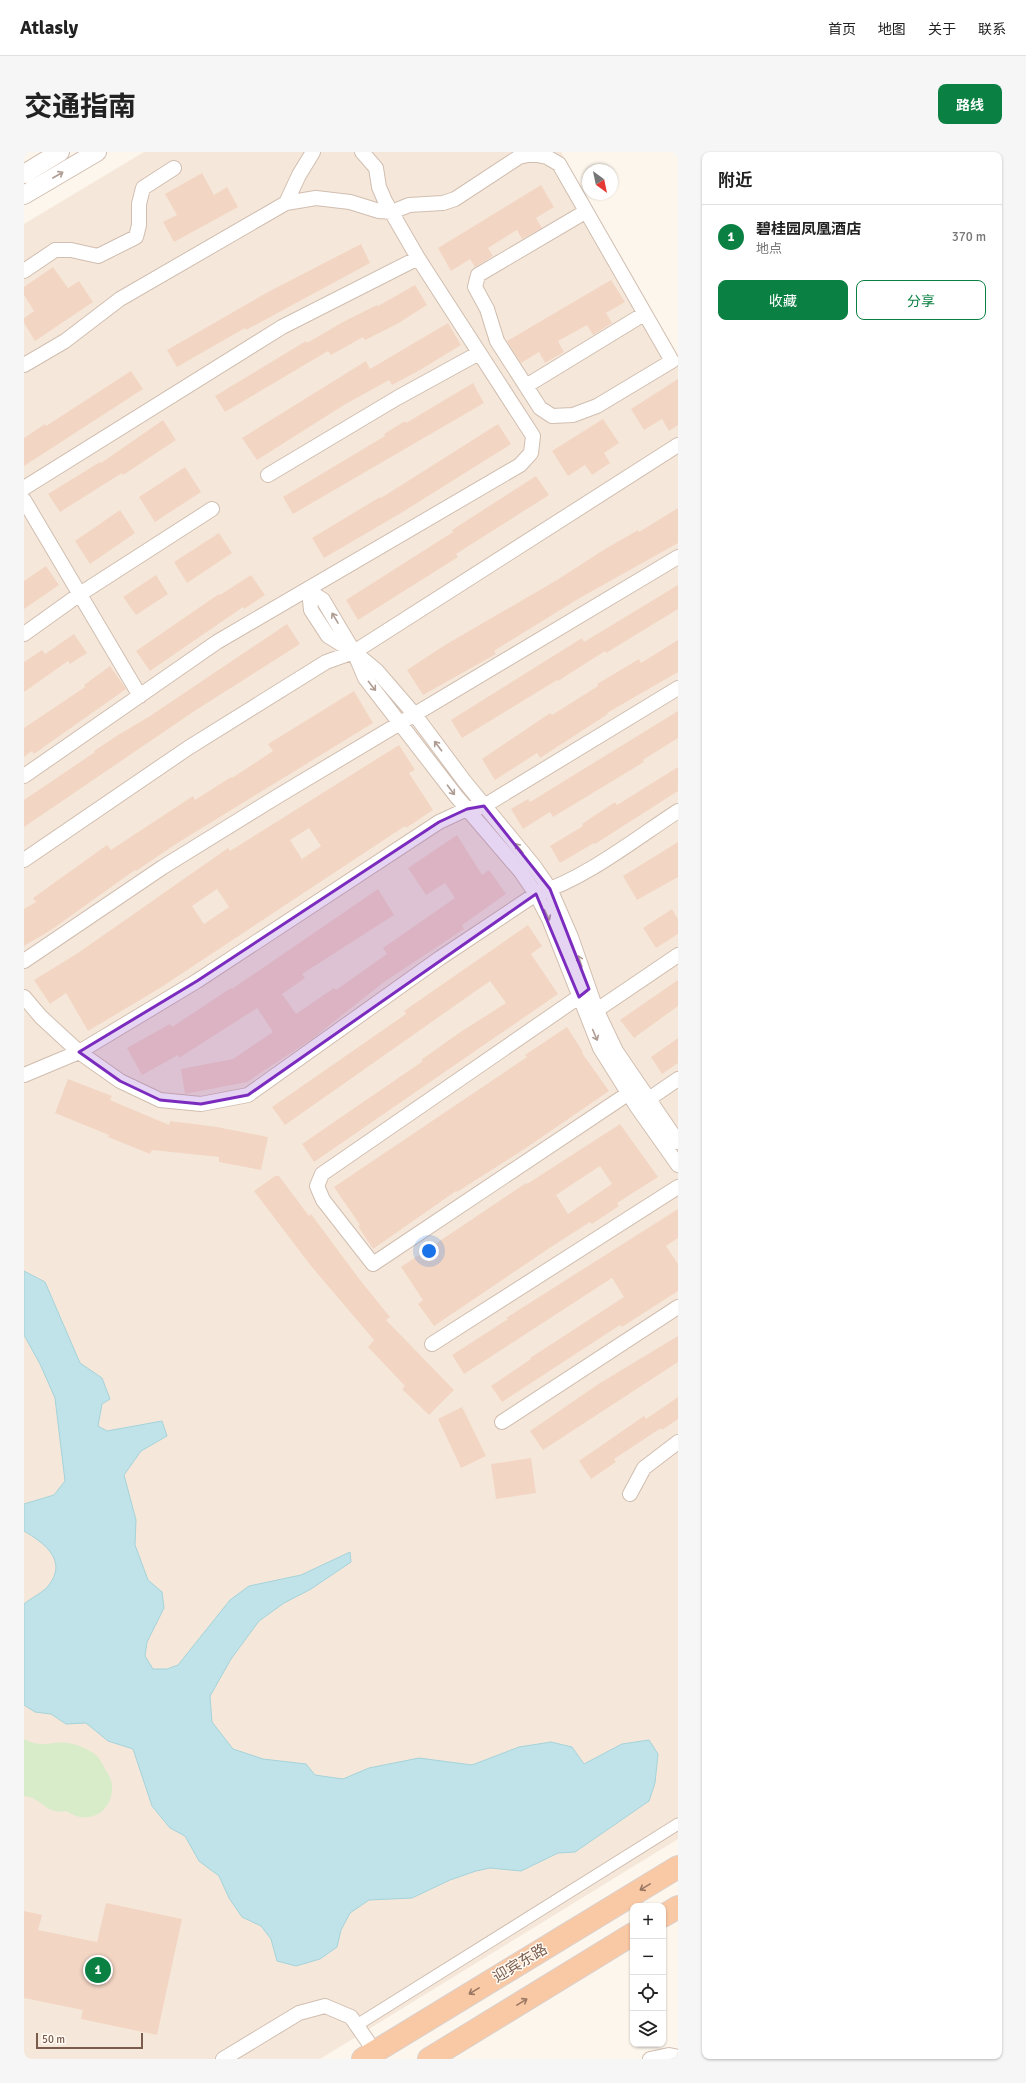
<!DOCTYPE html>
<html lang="zh">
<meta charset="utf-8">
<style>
:root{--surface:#fff;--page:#f6f6f6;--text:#222;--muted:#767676;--line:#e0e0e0;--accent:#0b8043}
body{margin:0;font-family:Signika,"Noto Sans SC",sans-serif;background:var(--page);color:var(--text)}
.controls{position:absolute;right:12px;bottom:12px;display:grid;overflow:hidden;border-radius:8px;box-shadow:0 1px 3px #0004}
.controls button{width:36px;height:36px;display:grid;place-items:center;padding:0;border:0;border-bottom:1px solid var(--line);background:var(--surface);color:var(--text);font:20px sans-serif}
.compass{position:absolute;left:558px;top:12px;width:36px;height:36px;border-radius:50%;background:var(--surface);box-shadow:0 1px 3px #0004;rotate:147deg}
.scale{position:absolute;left:12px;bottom:10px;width:107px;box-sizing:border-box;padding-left:4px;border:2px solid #7a5c4d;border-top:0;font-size:11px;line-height:14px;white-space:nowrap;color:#7a5c4d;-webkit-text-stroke:3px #fffaf3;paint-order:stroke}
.you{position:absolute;left:405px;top:1099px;width:14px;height:14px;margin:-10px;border:3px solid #fff;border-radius:50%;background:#1a73e8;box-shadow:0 0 0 6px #1a73e833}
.badge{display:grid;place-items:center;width:26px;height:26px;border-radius:50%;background:var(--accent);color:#fff;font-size:13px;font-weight:700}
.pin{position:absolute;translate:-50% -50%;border:2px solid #fff;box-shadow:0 1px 4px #0006}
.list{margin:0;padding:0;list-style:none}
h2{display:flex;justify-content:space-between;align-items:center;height:52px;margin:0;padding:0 16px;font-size:17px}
h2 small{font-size:13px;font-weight:400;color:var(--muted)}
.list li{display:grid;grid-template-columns:26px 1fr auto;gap:12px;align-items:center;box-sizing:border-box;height:64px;padding:0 16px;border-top:1px solid var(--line)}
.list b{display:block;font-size:15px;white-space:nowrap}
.list p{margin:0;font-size:13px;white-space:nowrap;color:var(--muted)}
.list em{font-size:13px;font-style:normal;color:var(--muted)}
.actions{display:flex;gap:8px;padding:12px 16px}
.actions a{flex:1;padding:9px 0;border:1px solid var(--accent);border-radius:8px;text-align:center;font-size:14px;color:var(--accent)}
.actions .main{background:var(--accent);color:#fff}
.icon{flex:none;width:22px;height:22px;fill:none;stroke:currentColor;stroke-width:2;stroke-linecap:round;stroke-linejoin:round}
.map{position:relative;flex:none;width:654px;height:1907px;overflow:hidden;border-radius:8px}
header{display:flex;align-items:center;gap:24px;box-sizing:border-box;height:56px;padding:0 20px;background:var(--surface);border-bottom:1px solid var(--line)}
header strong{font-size:19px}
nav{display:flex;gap:22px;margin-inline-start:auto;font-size:14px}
.intro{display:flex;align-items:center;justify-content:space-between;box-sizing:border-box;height:96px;padding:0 24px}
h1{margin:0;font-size:28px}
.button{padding:10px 18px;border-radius:8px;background:var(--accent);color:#fff;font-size:14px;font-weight:700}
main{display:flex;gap:24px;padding:0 24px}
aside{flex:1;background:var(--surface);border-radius:8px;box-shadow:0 1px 3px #0004}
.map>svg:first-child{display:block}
</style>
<header>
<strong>Atlasly</strong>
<nav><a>首页</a><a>地图</a><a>关于</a><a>联系</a></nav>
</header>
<div class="intro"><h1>交通指南</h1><a class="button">路线</a></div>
<main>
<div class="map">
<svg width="654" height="1907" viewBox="0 0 654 1907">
<rect width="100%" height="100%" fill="#fdf6ec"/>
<!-- residential -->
<path fill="#f5e8da" d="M 120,0 L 537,0 L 654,210 L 654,1687 L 296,1907 L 0,1907 L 0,72 Z"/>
<!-- green -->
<path fill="#d8ecc9" d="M 0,1587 C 14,1594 18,1592 32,1591 C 46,1589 62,1595 73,1604 C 76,1607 79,1613 81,1617 C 84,1621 88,1628 88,1634 C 89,1661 64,1674 42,1659 C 21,1663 19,1646 0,1644 Z"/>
<!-- water -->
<path fill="#bfe3e8" stroke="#a5d3da" d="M 0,1119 L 21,1130 L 56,1211 L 78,1226 L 86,1247 L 78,1252 L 74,1274 L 83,1279 L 138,1269 L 143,1284 L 117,1299 L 100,1323 L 112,1368 L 111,1393 L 124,1428 L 138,1440 L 140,1456 L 123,1490 L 121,1504 L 129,1517 L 143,1517 L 154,1513 L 206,1448 L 225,1434 L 277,1423 L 326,1400 L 327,1410 L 287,1437 L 260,1451 L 235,1469 L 207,1507 L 186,1544 L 188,1570 L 209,1597 L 239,1607 L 282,1612 L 291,1623 L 319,1627 L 345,1616 L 395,1606 L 448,1613 L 495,1595 L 527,1590 L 548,1595 L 560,1612 L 598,1592 L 625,1588 L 634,1602 L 631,1631 L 625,1649 L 551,1700 L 534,1701 L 497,1719 L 466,1716 L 452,1719 L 426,1728 L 388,1746 L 345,1748 L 326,1761 L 317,1778 L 313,1795 L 296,1807 L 272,1814 L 253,1809 L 247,1787 L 237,1774 L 218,1765 L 205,1746 L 195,1724 L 175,1709 L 161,1684 L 146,1676 L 128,1654 L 109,1597 L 84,1589 L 62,1571 L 42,1572 L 27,1562 L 11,1560 L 0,1553 L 0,1452 C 7,1446 20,1440 25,1433 C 44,1408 20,1391 0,1379 L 0,1352 L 30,1343 L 41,1329 L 31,1246 L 16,1212 L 0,1183 Z"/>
<!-- building -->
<path fill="#f3d5c3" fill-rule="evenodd" d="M 178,21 L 190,43 L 203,35 L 214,55 L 150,90 L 139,70 L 153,63 L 141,42 Z
M 517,33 L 530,55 L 512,66 L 518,76 L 498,87 L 493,78 L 464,96 L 469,104 L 451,115 L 446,107 L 427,119 L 414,96 Z
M 337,92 L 346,111 L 222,178 L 221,176 L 153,215 L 143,198 L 244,140 Z
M 29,115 L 44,136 L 55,129 L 69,150 L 11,189 L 0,171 L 0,166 L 10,159 L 0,143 L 0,135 Z
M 587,128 L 601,150 L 582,161 L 588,171 L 569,183 L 563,173 L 534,189 L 540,200 L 521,211 L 515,200 L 497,211 L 483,189 Z
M 391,133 L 403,153 L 373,172 L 341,188 L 339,185 L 307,203 L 304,199 L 201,260 L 191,244 L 282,189 L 283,191 L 319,170 L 353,153 L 354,154 Z
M 424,171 L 437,193 L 396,218 L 368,233 L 365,228 L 320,253 L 233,308 L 218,286 L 342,209 L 346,217 Z
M 107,219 L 119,237 L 0,314 L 0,286 L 21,272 L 22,274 Z
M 654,227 L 654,273 L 645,279 L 638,267 L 620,278 L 607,257 Z
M 449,231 L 460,251 L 269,362 L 259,345 L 361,284 L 360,282 L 381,269 L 382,271 Z
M 579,267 L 595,291 L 580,301 L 586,311 L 568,323 L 561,313 L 544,324 L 528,299 Z
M 139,268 L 152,288 L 99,323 L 98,321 L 36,360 L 24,342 L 76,310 L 77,311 Z
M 474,272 L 487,292 L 377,361 L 300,406 L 288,386 L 356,345 L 357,346 Z
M 161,315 L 177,340 L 131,370 L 115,345 Z
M 512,324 L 525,343 L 432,402 L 434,405 L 334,468 L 322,448 L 429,380 L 428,378 Z
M 654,356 L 654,391 L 554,447 L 470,499 L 472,502 L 399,543 L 383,518 L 421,493 L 533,428 L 581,397 L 614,378 L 615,380 Z
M 96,358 L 111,381 L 66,412 L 51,389 Z
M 195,381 L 208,401 L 163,431 L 150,410 Z
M 22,414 L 35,433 L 0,457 L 0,429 Z
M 132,423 L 144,442 L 112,463 L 99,445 Z
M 227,423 L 241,443 L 220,457 L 219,455 L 126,519 L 112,499 L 195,442 L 196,443 Z
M 654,433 L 654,457 L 582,501 L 581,499 L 534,529 L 533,528 L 438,586 L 427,568 L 558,486 L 560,490 Z
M 263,472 L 276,492 L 172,558 L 0,675 L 0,648 L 71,600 L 70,599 L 94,583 L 126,564 Z
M 50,482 L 63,501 L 46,512 L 44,509 L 0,540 L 0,510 L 18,498 L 21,502 Z
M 654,488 L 654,520 L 583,561 L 584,562 L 516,606 L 513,601 L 471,628 L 458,607 L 526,561 L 528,563 L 574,534 L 573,532 L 615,507 L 617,511 Z
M 86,514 L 102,537 L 10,602 L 8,599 L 0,605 L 0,576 L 61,535 L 60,533 Z
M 330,539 L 349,571 L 152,692 L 112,719 L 111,718 L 27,778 L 0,794 L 0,757 L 12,750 L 9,746 L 83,693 L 87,698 L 169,644 L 171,648 L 207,625 L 208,626 L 249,599 L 244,592 Z
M 654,559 L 654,586 L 619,608 L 620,610 L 529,665 L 526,660 L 499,677 L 487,657 L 504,647 L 506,650 Z
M 375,593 L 391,618 L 385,621 L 409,658 L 382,676 L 381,674 L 136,836 L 64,879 L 42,841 L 26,852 L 10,828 L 54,801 L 204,696 L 206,699 ZM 285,676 L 297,694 L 278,707 L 266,688 ZM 193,737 L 205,755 L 180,772 L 168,754 Z
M 654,615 L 654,639 L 571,692 L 570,691 L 536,711 L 526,694 L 559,674 L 558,672 L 591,650 L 593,653 Z
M 433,683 L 458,723 L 465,718 L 482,742 L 438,773 L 440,777 L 360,830 L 288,887 L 223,930 L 161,942 L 157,917 L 209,907 L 249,880 L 233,856 L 155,906 L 154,903 L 118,923 L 103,896 L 146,872 L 148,875 L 207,836 L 208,837 L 354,737 L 370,763 L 278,822 L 281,826 L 258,842 L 272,862 L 310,836 L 312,838 L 363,802 L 359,796 L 431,746 L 421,731 L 402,743 L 384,716 Z
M 654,690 L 654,725 L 613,748 L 599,724 Z
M 648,757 L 654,767 L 654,782 L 632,796 L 619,776 Z
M 504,773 L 518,794 L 507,802 L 534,842 L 290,1010 L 278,992 L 399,909 L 397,908 L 435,881 L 482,851 L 466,829 L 261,973 L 248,955 L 382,862 L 380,859 Z
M 654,828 L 654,854 L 610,886 L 596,868 Z
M 543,875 L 559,900 L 558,901 L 585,939 L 502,996 L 433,1040 L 432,1039 L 349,1097 L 334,1074 L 336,1073 L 310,1035 L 503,905 L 501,903 Z
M 654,886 L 654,911 L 638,922 L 627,905 Z
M 44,927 L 88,944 L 86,948 L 145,973 L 146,969 L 193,975 L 244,985 L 237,1018 L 195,1010 L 195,1005 L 128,998 L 126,1002 L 84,985 L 85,983 L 31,961 Z
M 596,972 L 634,1025 L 593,1051 L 595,1054 L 568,1072 L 566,1070 L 527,1095 L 410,1174 L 394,1152 L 399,1148 L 377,1115 L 502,1031 L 503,1032 ZM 576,1014 L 588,1032 L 544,1062 L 532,1043 Z
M 251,1024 L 255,1024 L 285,1064 L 287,1062 L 336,1128 L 366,1165 L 362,1168 L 430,1238 L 405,1263 L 378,1237 L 381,1234 L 344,1195 L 350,1188 L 287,1114 L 230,1039 Z
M 654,1057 L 654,1086 L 642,1094 L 654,1112 L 654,1139 L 598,1175 L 596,1173 L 478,1250 L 467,1234 L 507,1207 L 506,1206 L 600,1145 L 588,1126 L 440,1222 L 428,1203 L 484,1167 L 482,1166 Z
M 654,1184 L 654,1210 L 519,1298 L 506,1279 L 576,1231 Z
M 654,1245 L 654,1267 L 638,1278 L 637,1276 L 590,1307 L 592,1310 L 567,1327 L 555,1309 L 620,1264 L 622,1267 Z
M 438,1255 L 462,1304 L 437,1316 L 414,1267 Z
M 507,1306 L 512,1341 L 472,1347 L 467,1312 Z
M 82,1751 L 158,1767 L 133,1883 L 57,1867 L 59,1858 L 0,1846 L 0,1759 L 18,1763 L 14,1778 L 73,1790 Z"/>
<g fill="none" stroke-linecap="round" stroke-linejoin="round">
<!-- pedestrian casing -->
<g stroke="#d1beb0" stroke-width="13">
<path id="pedestrian" d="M 333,1873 L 654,1672"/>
</g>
<!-- minor casing -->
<g stroke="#d1beb0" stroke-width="16">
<path id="minor" d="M 262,51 L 292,46 L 326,50 L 355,59 L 368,60 L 385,53 L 419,51 L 431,47 L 495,5 L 508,2 L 523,5 L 535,12 L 648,209 L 573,254 L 549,263 L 528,264 L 516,256 L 473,189 L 463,157 L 451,135 L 454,123 L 561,60
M 0,119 L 31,98 L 47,98 L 74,104 L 112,85 L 115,73 L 115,52 L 119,36 L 150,16
M 0,213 L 41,189 L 96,147 L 262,51 L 275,23 L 289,0
M 502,234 L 620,162
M 244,323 L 373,246 L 455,201
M 0,336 L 258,175 L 394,106
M 0,348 L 116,544
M 0,482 L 56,442 L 188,357
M 0,624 L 193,490 L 496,313 L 507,301 L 509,284 L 394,106 L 361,49 L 355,35 L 352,16 L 338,0
M 0,708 L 164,596 L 302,510 L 330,500 L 654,293
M 0,809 L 139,715 L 254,644 L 654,405
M 562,840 L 298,1022 L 293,1034 L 299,1048 L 349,1112 L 611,937
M 0,845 L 17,865 L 55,900 L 173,829 L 415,670 L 443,657 L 460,654 L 654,536
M 567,862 L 654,803
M 0,923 L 55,900 L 96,929 L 136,948 L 177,952 L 224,943 L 416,806 L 512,742 C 561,727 611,687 654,659
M 616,953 L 654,927
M 654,990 L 592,899 L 572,857 L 547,785 L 526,737 L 510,714 L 441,630 L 391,563 L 353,519 L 330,500 L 304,484 L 287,458 L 285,439 L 299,448 L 330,500 L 341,526 L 432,644 L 497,720 L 512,742 L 525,767 L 576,896 L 613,955 L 654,1013
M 408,1192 L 654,1035
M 478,1270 L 654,1155
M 606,1342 L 620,1316 L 654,1290
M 199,1907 L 275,1861 L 301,1854 L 327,1865 L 351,1900
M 626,1907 L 645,1903 L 654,1905"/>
</g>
<!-- tertiary casing -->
<g stroke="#d1beb0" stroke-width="20">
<path id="tertiary" d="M 0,22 L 36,0
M 0,43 L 73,0"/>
</g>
<!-- trunk casing -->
<g stroke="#dad1cd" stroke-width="24">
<path id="trunk" d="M 639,1764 L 654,1755
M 339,1907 L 654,1715
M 405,1907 L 609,1782"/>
</g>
<!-- pedestrian -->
<use href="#pedestrian" stroke="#fff" stroke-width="11"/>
<!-- minor -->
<use href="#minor" stroke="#fff" stroke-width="14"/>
<!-- tertiary -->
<use href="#tertiary" stroke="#fff" stroke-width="18"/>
<!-- trunk -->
<use href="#trunk" stroke="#f9c8a4" stroke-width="22"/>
</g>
<!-- one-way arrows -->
<defs><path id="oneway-shaft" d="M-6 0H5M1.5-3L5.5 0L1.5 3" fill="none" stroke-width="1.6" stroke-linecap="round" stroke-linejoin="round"/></defs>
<g stroke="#af9d94">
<use href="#oneway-shaft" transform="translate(34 23) rotate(-30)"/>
<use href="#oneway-shaft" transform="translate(311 466) rotate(-121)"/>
<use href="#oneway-shaft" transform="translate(348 534) rotate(52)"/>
<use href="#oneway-shaft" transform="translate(414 594) rotate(-127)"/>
<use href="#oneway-shaft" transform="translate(427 638) rotate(53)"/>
<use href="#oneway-shaft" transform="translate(495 696) rotate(-130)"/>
<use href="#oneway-shaft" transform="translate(523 763) rotate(64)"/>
<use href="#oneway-shaft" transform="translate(556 809) rotate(-109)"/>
<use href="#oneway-shaft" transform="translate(571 883) rotate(67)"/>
</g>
<g stroke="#9a7763">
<use href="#oneway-shaft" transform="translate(621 1735) rotate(149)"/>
<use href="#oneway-shaft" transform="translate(450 1839) rotate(149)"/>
<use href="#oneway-shaft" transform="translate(498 1850) rotate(-31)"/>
</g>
<!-- marked area -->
<path fill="#7b2cbf" fill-opacity="0.2" stroke="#7b2cbf" stroke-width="3" stroke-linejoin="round" d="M 460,654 L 526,737 L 565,837 L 555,845 L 512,742 L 224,943 L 177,952 L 136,948 L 96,929 L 55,900 L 173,829 L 415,670 L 443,657 Z"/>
<g text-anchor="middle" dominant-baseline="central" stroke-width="3" stroke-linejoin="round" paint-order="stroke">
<!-- street labels -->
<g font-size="15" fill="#7a5c4d" stroke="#fffaf3">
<text transform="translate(496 1811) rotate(-31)">迎宾东路</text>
</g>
</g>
</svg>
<div class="controls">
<button>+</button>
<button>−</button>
<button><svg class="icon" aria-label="locate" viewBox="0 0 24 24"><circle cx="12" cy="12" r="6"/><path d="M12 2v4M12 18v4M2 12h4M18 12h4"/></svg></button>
<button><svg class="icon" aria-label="layers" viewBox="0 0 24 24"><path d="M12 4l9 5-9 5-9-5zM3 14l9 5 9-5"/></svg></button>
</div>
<svg class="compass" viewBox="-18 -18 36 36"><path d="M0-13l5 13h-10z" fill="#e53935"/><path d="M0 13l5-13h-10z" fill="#767676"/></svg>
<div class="scale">50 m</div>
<div class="you"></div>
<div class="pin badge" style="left:74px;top:1818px">1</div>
</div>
<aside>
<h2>附近<small></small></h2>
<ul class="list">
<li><span class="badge">1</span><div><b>碧桂园凤凰酒店</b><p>地点</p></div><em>370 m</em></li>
</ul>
<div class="actions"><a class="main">收藏</a><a>分享</a></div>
</aside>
</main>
